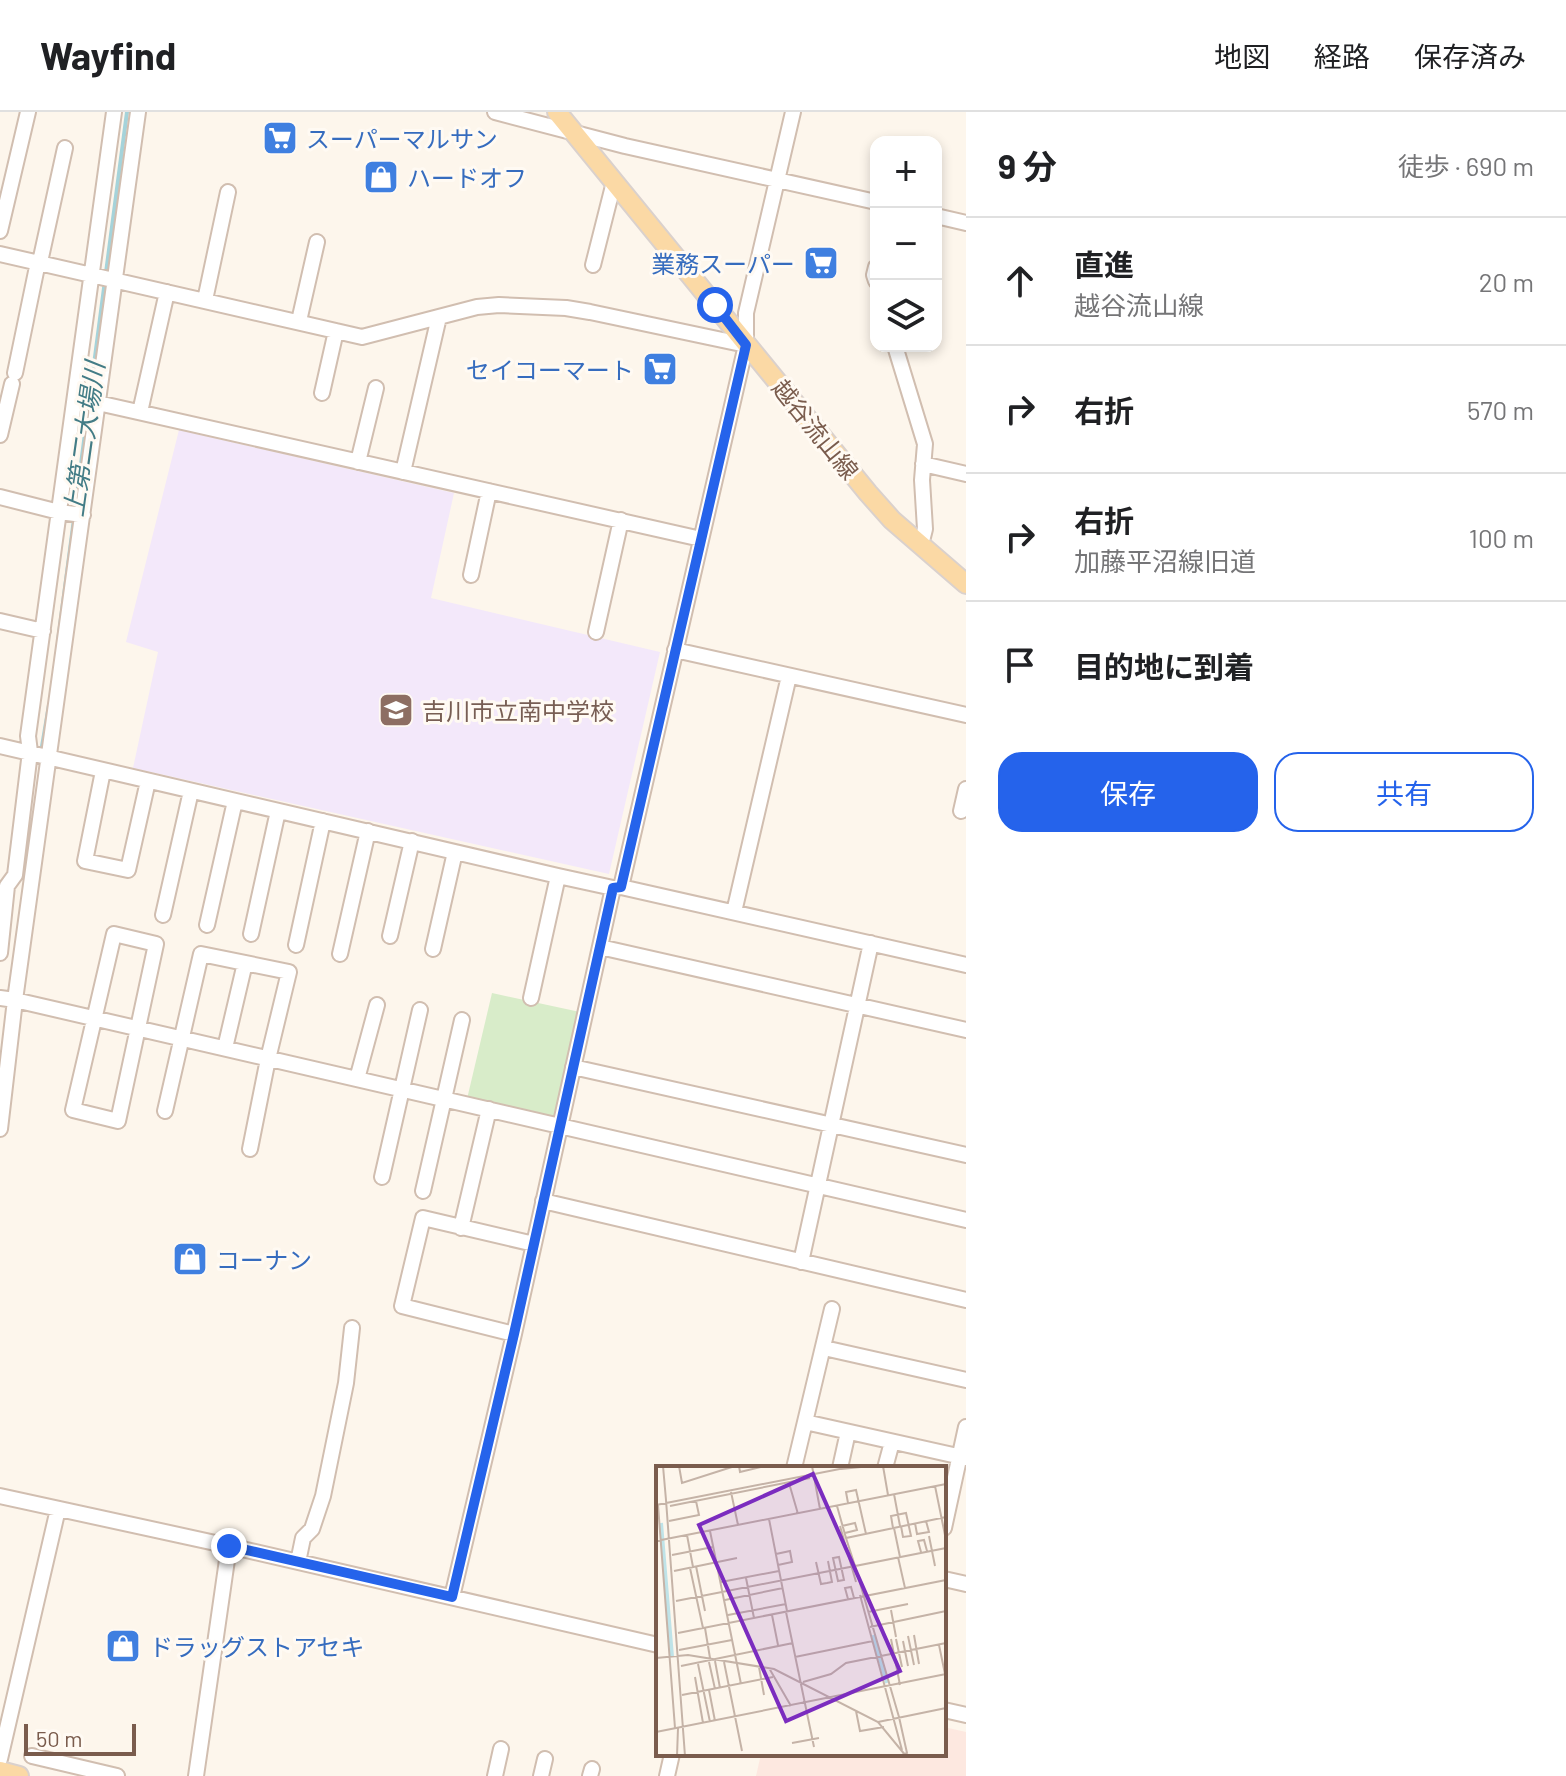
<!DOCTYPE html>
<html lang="ja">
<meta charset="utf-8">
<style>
:root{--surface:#fff;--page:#f6f6f6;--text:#202124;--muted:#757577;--line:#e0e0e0;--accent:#2563eb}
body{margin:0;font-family:Barlow,"Noto Sans JP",sans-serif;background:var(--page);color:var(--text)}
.controls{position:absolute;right:24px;top:24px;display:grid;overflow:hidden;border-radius:16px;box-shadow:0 4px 12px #0003}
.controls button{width:72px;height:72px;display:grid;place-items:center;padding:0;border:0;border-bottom:2px solid var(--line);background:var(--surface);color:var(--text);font:40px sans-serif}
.scale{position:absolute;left:24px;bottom:20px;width:112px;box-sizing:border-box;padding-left:8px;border:4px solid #7a5c4d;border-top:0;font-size:22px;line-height:28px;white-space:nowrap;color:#7a5c4d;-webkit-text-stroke:6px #fffaf3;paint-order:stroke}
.stop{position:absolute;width:24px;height:24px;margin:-18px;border:6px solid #2563eb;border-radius:50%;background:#fff}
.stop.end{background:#2563eb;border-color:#fff;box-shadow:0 2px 8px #0008}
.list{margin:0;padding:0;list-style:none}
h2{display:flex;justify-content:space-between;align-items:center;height:104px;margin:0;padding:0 32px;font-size:34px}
h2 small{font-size:26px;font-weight:400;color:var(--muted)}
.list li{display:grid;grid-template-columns:52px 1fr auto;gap:24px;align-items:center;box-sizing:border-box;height:128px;padding:0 32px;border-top:2px solid var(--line)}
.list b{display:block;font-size:30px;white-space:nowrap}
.list p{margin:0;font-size:26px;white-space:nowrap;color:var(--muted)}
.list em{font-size:26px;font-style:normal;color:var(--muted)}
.actions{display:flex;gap:16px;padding:24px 32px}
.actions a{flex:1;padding:18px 0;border:2px solid var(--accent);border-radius:24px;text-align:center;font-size:28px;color:var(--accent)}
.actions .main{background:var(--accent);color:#fff}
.icon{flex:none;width:44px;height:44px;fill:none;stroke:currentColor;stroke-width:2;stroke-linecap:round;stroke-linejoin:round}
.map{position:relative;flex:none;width:966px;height:1664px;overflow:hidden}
header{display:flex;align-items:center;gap:48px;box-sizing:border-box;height:112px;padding:0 40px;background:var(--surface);border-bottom:2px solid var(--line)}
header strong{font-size:38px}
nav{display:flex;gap:44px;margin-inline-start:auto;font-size:28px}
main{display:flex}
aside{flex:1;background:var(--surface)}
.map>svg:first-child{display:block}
</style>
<header>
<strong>Wayfind</strong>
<nav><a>地図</a><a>経路</a><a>保存済み</a></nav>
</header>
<main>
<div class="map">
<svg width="966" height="1664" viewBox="0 0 966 1664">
<rect width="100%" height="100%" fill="#fdf6ec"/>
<!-- commercial -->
<path fill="#fde8e0" d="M 944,1615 L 966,1620 L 966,1664 L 756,1664 L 761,1642 L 944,1642 Z"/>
<!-- education -->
<path fill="#f3e8fa" d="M 179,318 L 454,381 L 431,486 L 660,540 L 609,762 L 133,656 L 158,540 L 126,530 Z"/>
<!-- green -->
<path fill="#d8ecc9" d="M 492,881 L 580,900 L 555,1004 L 549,1007 L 467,987 Z"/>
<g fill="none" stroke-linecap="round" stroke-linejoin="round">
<!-- stream -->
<path stroke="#a5d3da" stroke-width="4" d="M 75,398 L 127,0
M 58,529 L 74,407
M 41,640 L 49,593"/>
<!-- minor casing -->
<g stroke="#d1beb0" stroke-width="18">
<path id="minor" d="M 495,0 L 625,34 L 876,90
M 936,104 L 966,111
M 0,119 L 28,0
M 0,142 L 362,225 L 477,195 L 499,193 L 566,196 L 590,200 L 746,233
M 40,150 L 65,36
M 593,153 L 614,70
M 876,155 L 874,163 L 876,169
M 205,188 L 228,80
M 299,209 L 317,130
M 895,234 L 925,332 L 922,368 L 925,417 L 923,425 L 918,432
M 15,261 L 38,150
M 322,281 L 336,219
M 98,291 L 701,427
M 140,300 L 167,180
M 0,323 L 12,272
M 358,350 L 376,276
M 923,352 L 966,362
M 403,360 L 439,205
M 0,385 L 59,400 L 83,403
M 471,463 L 489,379
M 0,509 L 43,519
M 596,520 L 621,408
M 675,538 L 966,603
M 0,634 L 558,764 L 613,776 L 621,775 L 966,853
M 103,659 L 85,749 L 128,758 L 148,669
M 961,699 L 966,677
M 621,775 L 746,233 L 746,201 L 793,0
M 734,800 L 789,564
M 163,803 L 191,679
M 207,813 L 235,689
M 114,822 L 156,832 L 118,1009 L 73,998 Z
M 251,822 L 278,699
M 390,824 L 412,729
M 296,833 L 323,709
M 600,835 L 966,918
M 433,837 L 455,740
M 0,841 L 7,774 L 15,763 L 30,640 L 28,624 L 114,0
M 340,842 L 368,719
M 0,886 L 15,888 L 966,1108
M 531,886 L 558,764
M 225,936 L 245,851
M 573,955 L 966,1043
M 357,967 L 377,893
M 165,999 L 201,842 L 289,860 L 268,947 L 250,1037
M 0,1017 L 15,888 L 138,0
M 382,1065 L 420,898
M 423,1079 L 462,908
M 543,1089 L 966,1188
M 461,1116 L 489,997
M 801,1150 L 871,831
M 514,1222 L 402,1194 L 423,1106 L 534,1132
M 824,1236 L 966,1268
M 805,1310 L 966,1346
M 794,1356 L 832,1197
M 840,1356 L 848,1320
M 885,1356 L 892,1330
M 0,1384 L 229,1434 L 658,1533
M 944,1416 L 966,1315
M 298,1450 L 303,1426 L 312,1417 L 323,1384 L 346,1271 L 352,1216
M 944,1467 L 966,1472
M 452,1485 L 514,1222 L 613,776
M 944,1598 L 966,1603
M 32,1644 L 117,1664
M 0,1647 L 58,1397
M 196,1664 L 229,1434
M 495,1664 L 501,1637
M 541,1664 L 545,1647
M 590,1664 L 592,1657
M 667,1664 L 672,1642"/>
</g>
<!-- major casing -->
<g stroke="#dad1cd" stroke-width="22">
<path id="major" d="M 557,0 L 868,381 L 892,408 L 966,472
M 0,1659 L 19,1664"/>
</g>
<!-- minor -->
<use href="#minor" stroke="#fff" stroke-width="14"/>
<!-- major -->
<use href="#major" stroke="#fbd9a5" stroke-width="18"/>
</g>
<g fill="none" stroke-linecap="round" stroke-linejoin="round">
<!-- route -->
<path stroke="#2563eb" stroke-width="10" d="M 229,1434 L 452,1485 L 514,1222 L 613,776 L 621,775 L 746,233 L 715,193"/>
</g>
<!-- icons -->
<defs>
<g id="supermarket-square" transform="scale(1.8)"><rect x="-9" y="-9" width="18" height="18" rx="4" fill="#3f7fe0" stroke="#fffaf3"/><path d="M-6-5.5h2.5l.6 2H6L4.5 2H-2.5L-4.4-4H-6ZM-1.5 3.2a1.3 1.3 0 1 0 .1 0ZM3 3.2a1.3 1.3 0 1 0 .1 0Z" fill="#fff"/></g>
<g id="shop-square" transform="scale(1.8)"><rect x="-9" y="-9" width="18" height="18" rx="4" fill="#3f7fe0" stroke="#fffaf3"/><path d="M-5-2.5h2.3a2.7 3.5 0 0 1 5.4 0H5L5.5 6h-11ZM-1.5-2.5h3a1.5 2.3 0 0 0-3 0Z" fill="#fff"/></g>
<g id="school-square" transform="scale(1.8)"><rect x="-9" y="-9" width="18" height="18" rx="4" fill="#8d6e63" stroke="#fffaf3"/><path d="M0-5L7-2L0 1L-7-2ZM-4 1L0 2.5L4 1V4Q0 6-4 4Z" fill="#fff"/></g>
</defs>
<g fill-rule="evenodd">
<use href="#supermarket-square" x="280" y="26"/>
<use href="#shop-square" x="381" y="65"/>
<use href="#supermarket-square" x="821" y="151"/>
<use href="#supermarket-square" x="660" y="257"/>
<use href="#school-square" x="396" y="598"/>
<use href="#shop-square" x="190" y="1147"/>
<use href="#shop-square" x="123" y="1534"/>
</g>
<g text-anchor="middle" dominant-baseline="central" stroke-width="6" stroke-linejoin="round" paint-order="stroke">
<!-- shop labels -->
<g font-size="24" fill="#366cbe" stroke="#fffaf3" text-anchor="start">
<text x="306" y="26">スーパーマルサン</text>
<text x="407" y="65">ハードオフ</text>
<text x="795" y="151" text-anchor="end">業務スーパー</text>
<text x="634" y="257" text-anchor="end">セイコーマート</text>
<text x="216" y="1147">コーナン</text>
<text x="149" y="1534">ドラッグストアセキ</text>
</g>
<!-- street labels -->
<g font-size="24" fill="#7a5c4d" stroke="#fffaf3">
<text transform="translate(816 317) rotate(51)">越谷流山線</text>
</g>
<!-- education labels -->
<g font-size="24" fill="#785e54" stroke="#fffaf3" text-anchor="start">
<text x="422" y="598">吉川市立南中学校</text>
</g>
<!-- water labels -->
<g font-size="26" font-style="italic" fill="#437c86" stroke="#fffaf3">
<text transform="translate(83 327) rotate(-82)">上第二大場川</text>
</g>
</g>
<!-- overview -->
<g transform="translate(656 1354)">
<rect width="290" height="290" fill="#fdf6ec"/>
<path fill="none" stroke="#bfe3e8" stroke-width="4" d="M 5,57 L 16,191M 217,169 L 231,217"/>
<path fill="none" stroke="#c5b3a7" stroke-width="2" d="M 7,0 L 10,34M 23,0 L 26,17 L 79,0M 83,0 L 84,6 L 109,0M 156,0 L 164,43M 227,0 L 232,29M 185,3 L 215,0M 133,17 L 142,48M 279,20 L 290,74M 75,26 L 82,59M 238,28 L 244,60M 10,34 L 29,290M 192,37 L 190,26 L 200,24 L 210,68M 0,39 L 199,0M 2,39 L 19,262M 14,40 L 154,12M 181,40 L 190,72 L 290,51M 113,53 L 131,145M 13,55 L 43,49 L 40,35M 259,57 L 261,68 L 273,66 L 270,55M 184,60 L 200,116M 186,60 L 199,57 L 201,64 L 189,67M 237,62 L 235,50 L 250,47 L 255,70 L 247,71 L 245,60M 238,62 L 244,91M 54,65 L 85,218M 31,69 L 37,101M 273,70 L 279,100M 190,72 L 199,100 L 290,82M 0,75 L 290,18M 265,86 L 262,75 L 268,74 L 271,85M 120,88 L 134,85 L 136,96 L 122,99M 16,89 L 57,81M 183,91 L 188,114 L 182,115 L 177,92 ZM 242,91 L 249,122M 160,96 L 165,118 L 171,117M 40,100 L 49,145M 34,102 L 47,162M 18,105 L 81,92M 90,112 L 98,152M 65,116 L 123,105M 171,117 L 176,116 L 172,95M 204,129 L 246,284M 192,133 L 189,122 L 195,121 L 198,132M 69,134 L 127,122M 20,135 L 199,100 L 243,251M 235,144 L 240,171M 130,146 L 158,281M 212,146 L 252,138M 72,149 L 130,138M 116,149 L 122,179M 214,161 L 290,145M 49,162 L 54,192M 22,167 L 290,114M 258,169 L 263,198M 252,170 L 258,199M 235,173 L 244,219M 240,173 L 246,201M 247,175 L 252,200M 283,179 L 289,208M 23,184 L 76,174M 139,191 L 217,175M 0,192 L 32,189 L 118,203 L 222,256 L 250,290M 59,195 L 64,222M 53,196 L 59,223M 68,196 L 86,285M 42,198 L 54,256M 25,200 L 137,177M 103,201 L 108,229M 113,202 L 135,240M 39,211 L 47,257M 147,216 L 175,208 L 190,197 L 290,177M 53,224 L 59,255M 26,229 L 117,211M 200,245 L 204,265 L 228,261M 243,251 L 251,287 L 244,290M 222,256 L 290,242M 0,266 L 290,208M 136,277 L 163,272M 21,290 L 22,262"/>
<path fill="#7b2cbf" fill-opacity="0.15" stroke="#7b2cbf" stroke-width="4" d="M 157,8 L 244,205 L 130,255 L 43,59 Z"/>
<rect width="290" height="290" fill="none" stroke="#7a5c4d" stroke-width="4"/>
</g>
</svg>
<div class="controls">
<button>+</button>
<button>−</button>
<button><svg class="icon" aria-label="layers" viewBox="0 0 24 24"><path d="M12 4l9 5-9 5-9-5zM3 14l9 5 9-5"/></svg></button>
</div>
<div class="scale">50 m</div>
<div class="stop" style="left:715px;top:193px"></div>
<div class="stop end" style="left:229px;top:1434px"></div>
</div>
<aside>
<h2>9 分<small>徒歩 · 690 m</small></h2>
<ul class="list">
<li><svg class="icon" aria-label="ahead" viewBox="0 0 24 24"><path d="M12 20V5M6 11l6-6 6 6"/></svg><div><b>直進</b><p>越谷流山線</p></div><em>20 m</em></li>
<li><svg class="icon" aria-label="right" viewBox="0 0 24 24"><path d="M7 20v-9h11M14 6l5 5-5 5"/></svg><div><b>右折</b></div><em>570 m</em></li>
<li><svg class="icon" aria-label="right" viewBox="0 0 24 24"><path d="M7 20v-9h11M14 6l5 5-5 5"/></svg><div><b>右折</b><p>加藤平沼線旧道</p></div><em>100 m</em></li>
<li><svg class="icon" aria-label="arrive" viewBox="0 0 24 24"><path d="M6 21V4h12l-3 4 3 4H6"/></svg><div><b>目的地に到着</b></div></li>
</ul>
<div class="actions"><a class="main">保存</a><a>共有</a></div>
</aside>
</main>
